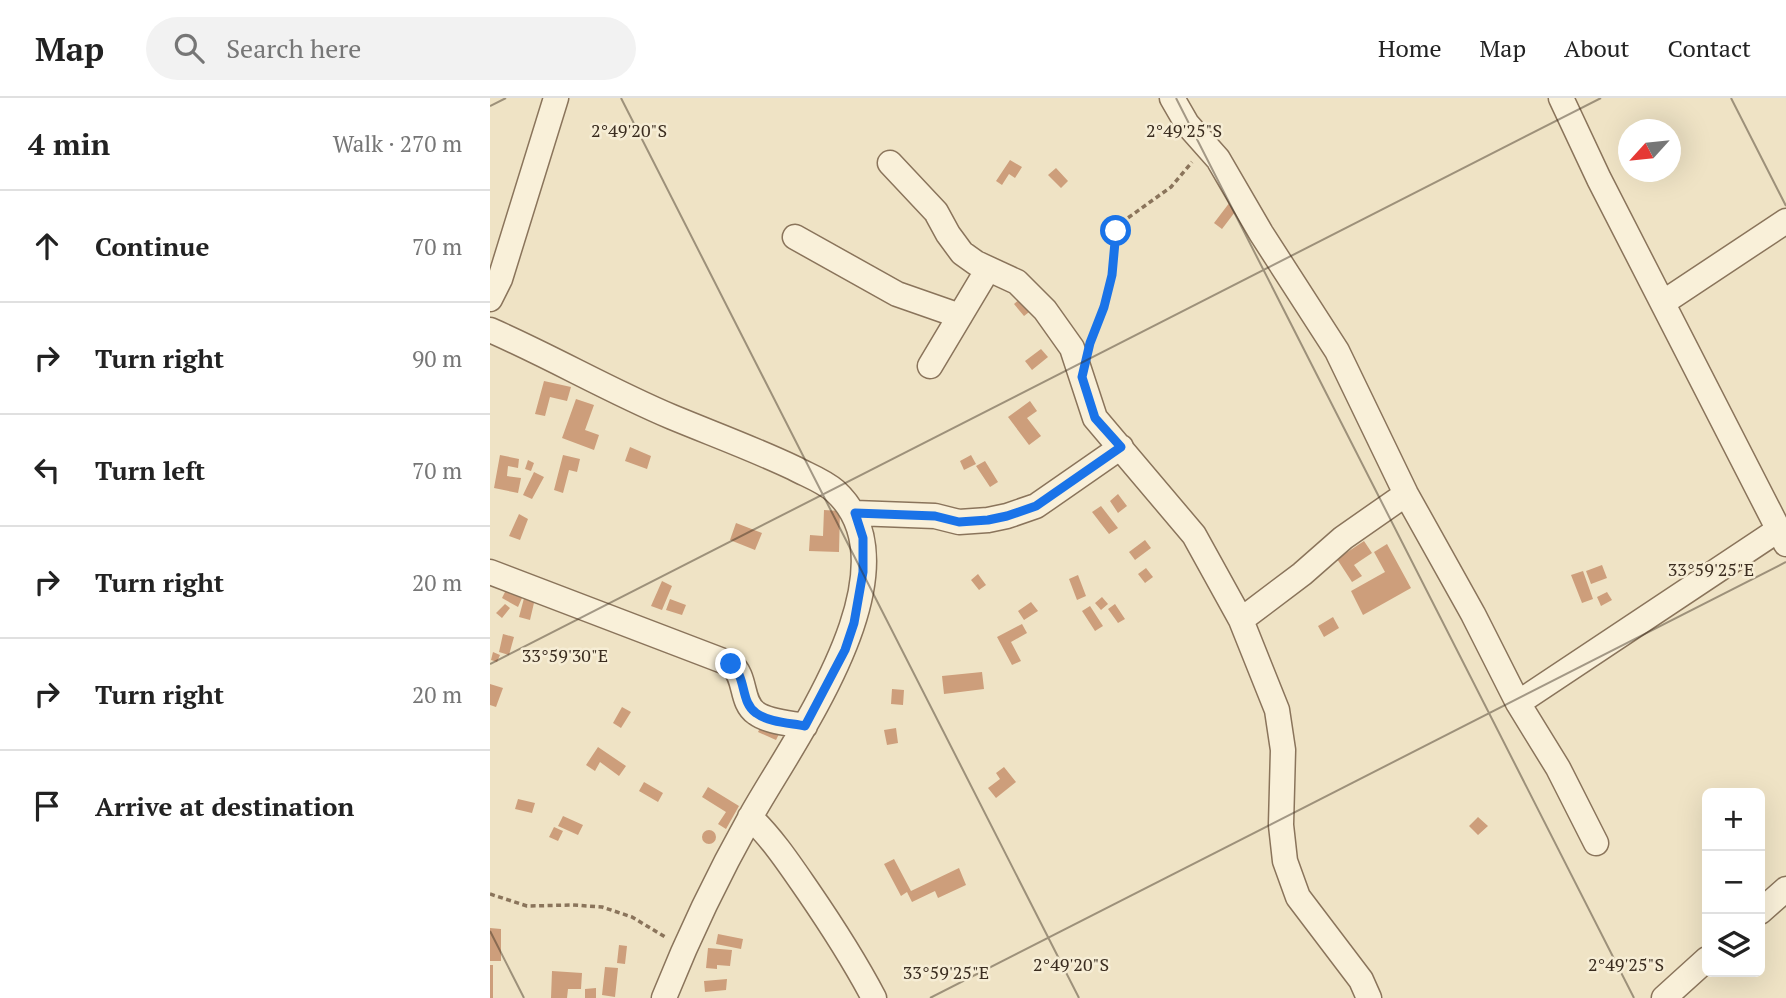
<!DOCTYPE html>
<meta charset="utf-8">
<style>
:root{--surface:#fff;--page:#f2f2f2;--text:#222;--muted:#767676;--line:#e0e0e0}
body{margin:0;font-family:"PT Serif",serif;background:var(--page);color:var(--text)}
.controls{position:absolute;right:21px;bottom:21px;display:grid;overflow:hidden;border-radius:10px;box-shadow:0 7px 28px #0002}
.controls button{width:63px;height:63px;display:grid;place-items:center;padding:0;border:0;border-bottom:2px solid var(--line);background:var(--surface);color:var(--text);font:35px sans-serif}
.compass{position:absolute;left:1128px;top:21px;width:63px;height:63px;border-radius:50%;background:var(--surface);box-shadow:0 7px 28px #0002;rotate:243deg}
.stop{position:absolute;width:21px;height:21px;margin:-16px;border:5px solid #1a73e8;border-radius:50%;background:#fff}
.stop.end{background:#1a73e8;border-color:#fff;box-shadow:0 2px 7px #0008}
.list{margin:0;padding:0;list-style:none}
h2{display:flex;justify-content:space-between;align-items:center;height:91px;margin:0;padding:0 28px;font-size:30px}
h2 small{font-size:23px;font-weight:400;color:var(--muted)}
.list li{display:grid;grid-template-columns:46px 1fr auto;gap:21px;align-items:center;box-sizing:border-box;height:112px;padding:0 28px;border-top:2px solid var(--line)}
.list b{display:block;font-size:26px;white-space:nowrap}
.list em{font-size:23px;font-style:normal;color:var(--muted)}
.icon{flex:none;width:38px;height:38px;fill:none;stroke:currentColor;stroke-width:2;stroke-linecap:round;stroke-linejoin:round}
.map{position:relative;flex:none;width:1296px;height:900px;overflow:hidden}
header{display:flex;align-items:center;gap:42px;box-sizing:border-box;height:98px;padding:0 35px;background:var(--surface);border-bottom:2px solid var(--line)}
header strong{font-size:33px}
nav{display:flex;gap:38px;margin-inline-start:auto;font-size:24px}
.search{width:490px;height:63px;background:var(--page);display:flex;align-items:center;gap:18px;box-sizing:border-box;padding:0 24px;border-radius:38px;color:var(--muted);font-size:26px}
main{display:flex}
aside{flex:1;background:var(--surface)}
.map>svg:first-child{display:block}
</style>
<header>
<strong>Map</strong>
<div class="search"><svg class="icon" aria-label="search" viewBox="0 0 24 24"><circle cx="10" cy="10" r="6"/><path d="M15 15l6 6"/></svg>Search here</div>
<nav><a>Home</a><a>Map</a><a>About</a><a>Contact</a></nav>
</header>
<main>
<aside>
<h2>4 min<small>Walk · 270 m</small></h2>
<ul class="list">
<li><svg class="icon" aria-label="ahead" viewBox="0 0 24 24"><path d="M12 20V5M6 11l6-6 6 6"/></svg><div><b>Continue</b></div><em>70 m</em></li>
<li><svg class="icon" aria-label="right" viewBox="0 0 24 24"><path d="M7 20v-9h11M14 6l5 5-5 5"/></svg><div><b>Turn right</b></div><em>90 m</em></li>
<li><svg class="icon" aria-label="left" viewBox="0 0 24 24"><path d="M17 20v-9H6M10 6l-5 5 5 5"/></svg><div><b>Turn left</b></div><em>70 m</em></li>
<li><svg class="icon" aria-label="right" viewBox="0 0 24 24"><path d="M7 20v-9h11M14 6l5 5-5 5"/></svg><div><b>Turn right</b></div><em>20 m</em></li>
<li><svg class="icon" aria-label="right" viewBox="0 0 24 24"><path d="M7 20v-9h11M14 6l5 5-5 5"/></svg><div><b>Turn right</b></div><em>20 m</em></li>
<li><svg class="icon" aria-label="arrive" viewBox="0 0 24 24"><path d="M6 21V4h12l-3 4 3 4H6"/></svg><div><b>Arrive at destination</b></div></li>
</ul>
</aside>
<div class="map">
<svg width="1296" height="900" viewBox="0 0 1296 900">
<rect width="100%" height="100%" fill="#efe3c5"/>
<!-- building -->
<path fill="#cd9e7b" d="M 520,62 L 532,69 L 525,80 L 519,76 L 512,87 L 506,83 Z
M 566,70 L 578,83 L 571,90 L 558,77 Z
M 740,104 L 748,110 L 732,131 L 724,125 Z
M 532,199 L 543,211 L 534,218 L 524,206 Z
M 551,251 L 558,259 L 542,272 L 535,263 Z
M 54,283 L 81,289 L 77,303 L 60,299 L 55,318 L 45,316 Z
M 86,301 L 104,307 L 95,332 L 109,337 L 104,352 L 72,340 Z
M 540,303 L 547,313 L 537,320 L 551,338 L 539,347 L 518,319 Z
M 140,349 L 161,358 L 157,371 L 135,363 Z
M 10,357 L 29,361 L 28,370 L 18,368 L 17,378 L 31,380 L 28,395 L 4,390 Z
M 73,357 L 90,361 L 87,374 L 79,372 L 73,395 L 64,392 Z
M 481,357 L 486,366 L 474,372 L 470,363 Z
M 38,362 L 44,365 L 41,373 L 35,371 Z
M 495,363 L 508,384 L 500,389 L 486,368 Z
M 44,374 L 54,379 L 42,401 L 33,397 Z
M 628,396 L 637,408 L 628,415 L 620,403 Z
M 611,408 L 628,430 L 619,436 L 602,414 Z
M 334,412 L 350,413 L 349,454 L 319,453 L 320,437 L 333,438 Z
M 29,416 L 38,421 L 30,442 L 19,438 Z
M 246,425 L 272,435 L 265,452 L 240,442 Z
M 655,442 L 661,450 L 645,462 L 639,454 Z
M 874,443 L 882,455 L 864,467 L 872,478 L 862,484 L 847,461 Z
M 897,446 L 921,490 L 873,517 L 861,493 L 895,474 L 884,454 Z
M 1112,467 L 1117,480 L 1101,486 L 1096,473 Z
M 656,470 L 663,479 L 655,485 L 648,476 Z
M 1093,473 L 1103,501 L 1092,505 L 1081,477 Z
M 488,476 L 496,487 L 489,492 L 481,482 Z
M 588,477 L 596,498 L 587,502 L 579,481 Z
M 172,483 L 182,488 L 172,512 L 161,508 Z
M 37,489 L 47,492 L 40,522 L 29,519 Z
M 16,492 L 32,500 L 28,509 L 12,500 Z
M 1117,494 L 1122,502 L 1111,508 L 1107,499 Z
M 612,499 L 618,506 L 611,512 L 605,505 Z
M 180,501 L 196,507 L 192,517 L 176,512 Z
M 541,504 L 548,513 L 534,522 L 528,513 Z
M 15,506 L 20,510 L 12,520 L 6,515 Z
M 625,506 L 635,521 L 628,525 L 618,511 Z
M 600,508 L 613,528 L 605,533 L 592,513 Z
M 843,519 L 849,530 L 834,539 L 828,528 Z
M 532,526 L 537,535 L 521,544 L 531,563 L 522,567 L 507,539 Z
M 13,536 L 24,539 L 19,557 L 9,554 Z
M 3,554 L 10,557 L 7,564 L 1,562 Z
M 492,574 L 494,591 L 454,596 L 452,578 Z
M 0,586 L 13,590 L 6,609 L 0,607 Z
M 402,591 L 414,592 L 413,607 L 401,606 Z
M 132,609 L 141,614 L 131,630 L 123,625 Z
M 273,624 L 291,632 L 286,642 L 268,634 Z
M 406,630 L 408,645 L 397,647 L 394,632 Z
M 108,649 L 136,668 L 129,678 L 110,664 L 105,673 L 96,667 Z
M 514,669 L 526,684 L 506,700 L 498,690 L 510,681 L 506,675 Z
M 154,684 L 173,695 L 168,704 L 149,693 Z
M 218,689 L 249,708 L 236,731 L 228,726 L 236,714 L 212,699 Z
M 28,701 L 45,705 L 42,715 L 25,711 Z
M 73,718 L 93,727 L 88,737 L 68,728 Z
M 988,719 L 998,728 L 988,737 L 979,728 Z
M 64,729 L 73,733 L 68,743 L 59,739 Z
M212 739a7 7 0 1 1 14 0a7 7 0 1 1-14 0Z
M 404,761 L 421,793 L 469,770 L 476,787 L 448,800 L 445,793 L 422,804 L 417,794 L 411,798 L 394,766 Z
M 0,830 L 11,831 L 11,863 L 0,863 Z
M 228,836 L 253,841 L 251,851 L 226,846 Z
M 129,847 L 137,848 L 135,866 L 127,865 Z
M 218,850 L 242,852 L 240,868 L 227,867 L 227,871 L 216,870 Z
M 0,867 L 3,867 L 3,900 L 0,900 Z
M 115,869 L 128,870 L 125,899 L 112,897 Z
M 62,873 L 92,875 L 91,891 L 78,891 L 77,900 L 61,900 Z
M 237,881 L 236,892 L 215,894 L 214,883 Z
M 106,890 L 106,900 L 95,900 L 95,891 Z"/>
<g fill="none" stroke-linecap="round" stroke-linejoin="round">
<!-- street casing -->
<g stroke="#8a745b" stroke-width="27">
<path id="street" d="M 682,0 L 697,26 L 728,61 L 771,135 L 847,253 L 916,396 L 983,516 L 1028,605 L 1068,670 L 1106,745
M 1071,0 L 1109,81 L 1296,446
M 400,65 L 446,114 L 458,136 L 472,155 L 486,165 L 527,184 L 555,212 L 582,250 L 605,320 L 704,437 L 751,522 L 787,612 L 793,652 L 791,727 L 795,763 L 808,799 L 871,882 L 879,900
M 305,139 L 407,196 L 470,218
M 0,201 L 10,181 L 66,0
M 1174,204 L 1296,123
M 0,232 C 62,259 120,293 182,319 C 223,336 264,351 304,370 C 317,377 334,383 345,393 C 431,471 302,644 261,718 C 228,777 199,837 174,900
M 440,268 L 498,171
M 365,415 L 445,418 L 469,424 L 498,422 L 517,418 L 546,408 L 631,349
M 0,474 L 241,566 C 257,579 250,604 266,615 C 278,624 300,625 315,628
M 751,522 L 812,476 L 853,440 L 916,396
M 1028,605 L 1288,432
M 260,719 C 283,741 300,767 318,793 C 342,828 364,862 384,900
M 1270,814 L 1296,791
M 1174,900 L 1217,861"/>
</g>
<!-- path -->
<path stroke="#8a745b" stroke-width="3.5" stroke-dasharray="5 3.5" stroke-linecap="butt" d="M 602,239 L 614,209 L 622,177 L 626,133 L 635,122 L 681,89 L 702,64
M 0,796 L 37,808 L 83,807 L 112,809 L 142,819 L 177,840"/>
<!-- street -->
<use href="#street" stroke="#f9f0d9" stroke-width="24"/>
</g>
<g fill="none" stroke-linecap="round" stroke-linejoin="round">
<!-- route -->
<path stroke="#1a73e8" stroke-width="9" d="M 241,566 C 257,579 250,604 266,615 C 278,624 300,625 315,628 L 355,552 L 364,525 L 373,474 L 373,440 L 365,415 L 445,418 L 469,424 L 498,422 L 517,418 L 546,408 L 631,349 L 605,320 L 592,279 L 600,245 L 614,209 L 622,177 L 626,133"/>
</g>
<!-- ticks -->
<path fill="none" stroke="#3a2c1f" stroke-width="2" stroke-opacity="0.45" d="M 131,0 L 589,900M 686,0 L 1144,900M 1241,0 L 1296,108M 0,8 L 16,0M 0,566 L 1111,0M 0,833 L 34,900M 440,900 L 1296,464"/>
<g font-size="18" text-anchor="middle" fill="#3a2c1f" stroke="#f6edd5" stroke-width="5" stroke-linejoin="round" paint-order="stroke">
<text x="139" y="39">2°49'20"S</text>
<text x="694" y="39">2°49'25"S</text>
<text x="1221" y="478">33°59'25"E</text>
<text x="75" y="564">33°59'30"E</text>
<text x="581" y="873">2°49'20"S</text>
<text x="1136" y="873">2°49'25"S</text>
<text x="456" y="881">33°59'25"E</text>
</g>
</svg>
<div class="controls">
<button>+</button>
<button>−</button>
<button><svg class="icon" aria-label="layers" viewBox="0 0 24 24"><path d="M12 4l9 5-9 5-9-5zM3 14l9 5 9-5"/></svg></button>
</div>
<svg class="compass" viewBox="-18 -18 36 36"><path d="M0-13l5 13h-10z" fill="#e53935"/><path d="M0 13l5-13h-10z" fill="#767676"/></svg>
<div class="stop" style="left:626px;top:133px"></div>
<div class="stop end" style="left:241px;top:566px"></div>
</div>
</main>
